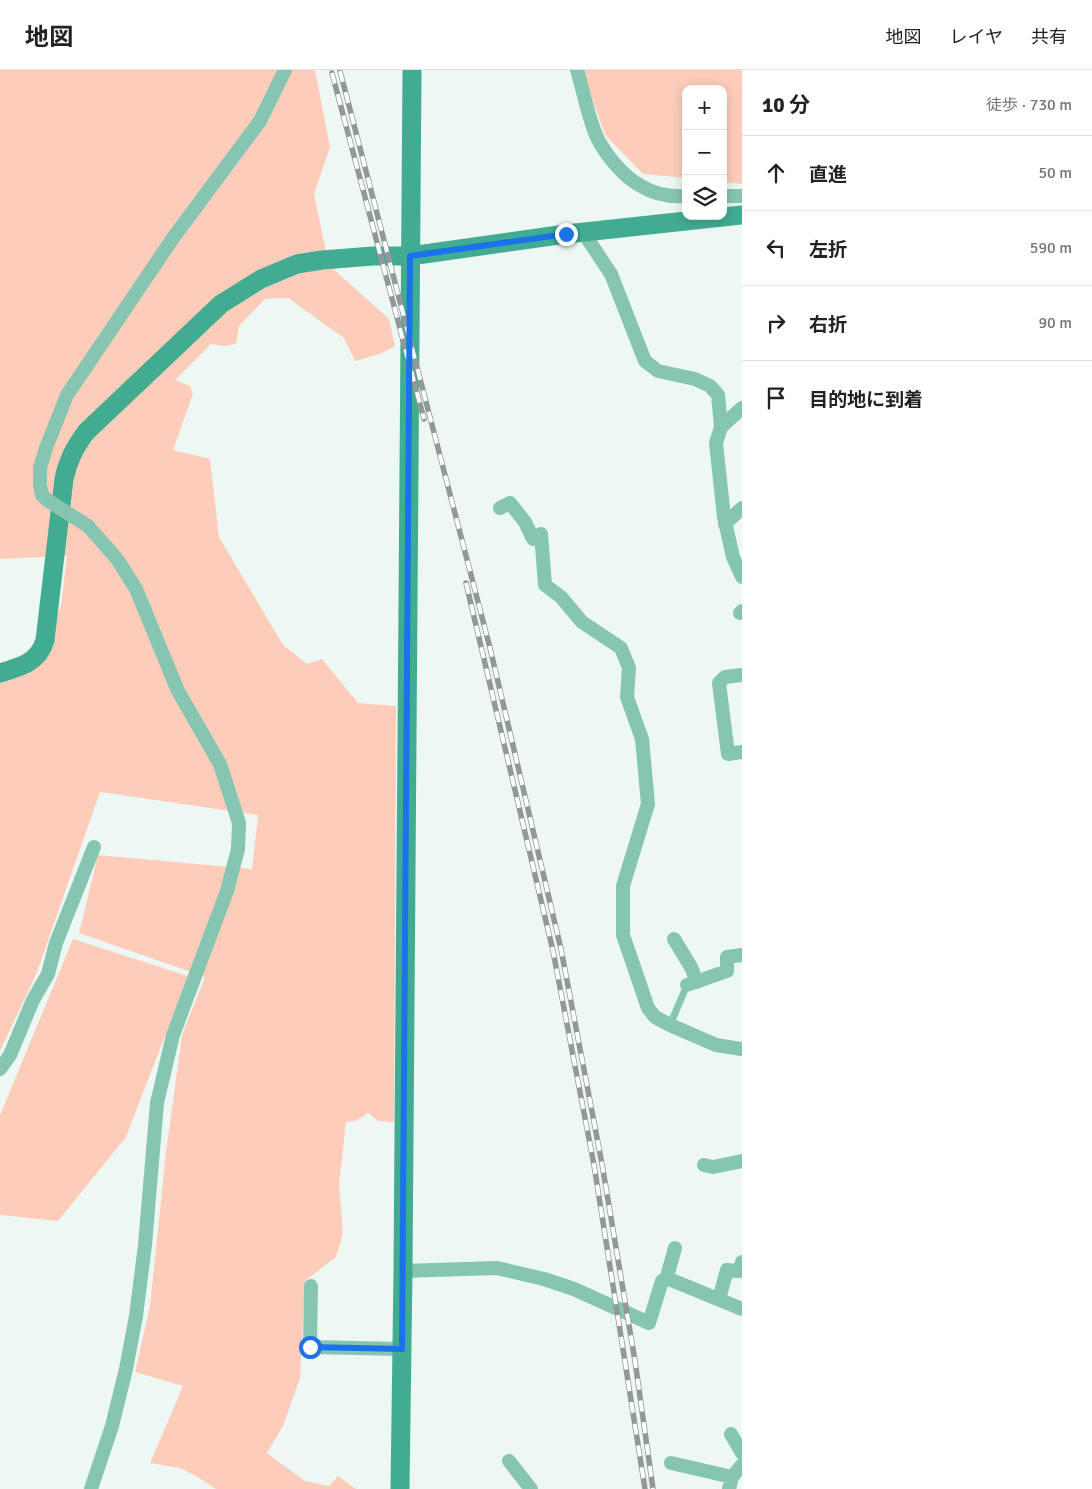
<!DOCTYPE html>
<html lang="ja">
<meta charset="utf-8">
<style>
:root{--surface:#fff;--page:#f6f6f6;--text:#222;--muted:#767676;--line:#e0e0e0}
body{margin:0;font-family:Signika,"Noto Sans JP",sans-serif;background:var(--page);color:var(--text)}
.controls{position:absolute;right:15px;top:15px;display:grid;overflow:hidden;border-radius:10px;box-shadow:0 2px 12px #0003}
.controls button{width:45px;height:45px;display:grid;place-items:center;padding:0;border:0;border-bottom:1px solid var(--line);background:var(--surface);color:var(--text);font:25px sans-serif}
.stop{position:absolute;width:15px;height:15px;margin:-11px;border:4px solid #1a73e8;border-radius:50%;background:#fff}
.stop.end{background:#1a73e8;border-color:#fff;box-shadow:0 1px 5px #0008}
.list{margin:0;padding:0;list-style:none}
h2{display:flex;justify-content:space-between;align-items:center;height:65px;margin:0;padding:0 20px;font-size:21px}
h2 small{font-size:16px;font-weight:400;color:var(--muted)}
.list li{display:grid;grid-template-columns:32px 1fr auto;gap:15px;align-items:center;box-sizing:border-box;height:75px;padding:0 20px;border-top:1px solid var(--line)}
.list b{display:block;font-size:19px;white-space:nowrap}
.list em{font-size:16px;font-style:normal;color:var(--muted)}
.icon{flex:none;width:28px;height:28px;fill:none;stroke:currentColor;stroke-width:2;stroke-linecap:round;stroke-linejoin:round}
.map{position:relative;flex:none;width:742px;height:1419px;overflow:hidden}
header{display:flex;align-items:center;gap:30px;box-sizing:border-box;height:70px;padding:0 25px;background:var(--surface);border-bottom:1px solid var(--line)}
header strong{font-size:24px}
nav{display:flex;gap:28px;margin-inline-start:auto;font-size:18px}
main{display:flex}
aside{flex:1;background:var(--surface)}
.map>svg:first-child{display:block}
</style>
<header>
<strong>地図</strong>
<nav><a>地図</a><a>レイヤ</a><a>共有</a></nav>
</header>
<main>
<div class="map">
<svg width="742" height="1419" viewBox="0 0 742 1419">
<rect width="100%" height="100%" fill="#edf8f5"/>
<!-- green -->
<path fill="#fdcdba" d="M 0,0 L 315,0 L 330,77 L 314,124 L 329,195 L 389,249 L 395,276 L 380,284 L 355,291 L 344,268 L 288,228 L 265,229 L 239,256 L 236,274 L 224,276 L 211,274 L 175,310 L 190,316 L 193,324 L 173,380 L 210,389 L 219,467 L 283,575 L 307,594 L 322,589 L 358,633 L 396,636 L 394,1052 L 378,1051 L 368,1043 L 356,1051 L 346,1052 L 339,1115 L 343,1163 L 336,1187 L 305,1211 L 300,1308 L 283,1356 L 267,1383 L 305,1411 L 329,1416 L 338,1406 L 356,1419 L 216,1419 L 196,1406 L 180,1398 L 150,1393 L 183,1316 L 135,1302 L 150,1236 L 166,1082 L 182,965 L 205,907 L 79,863 L 98,785 L 252,799 L 258,745 L 100,722 L 36,905 L 0,981 L 0,600 L 42,584 L 61,535 L 67,486 L 0,489 Z
M 582,0 L 742,0 L 742,114 L 723,112 L 723,19 L 686,19 L 686,108 L 643,104 L 605,65 Z
M 73,869 L 188,906 L 126,1067 L 58,1151 L 0,1145 L 0,1045 Z"/>
<g fill="none" stroke-linecap="round" stroke-linejoin="round">
<!-- lane -->
<path stroke="#87c5b3" stroke-width="7" d="M 670,955 L 687,915"/>
<!-- street -->
<path stroke="#87c5b3" stroke-width="14" d="M 577,0 C 583,20 587,41 594,60 C 601,80 622,106 641,116 C 654,124 671,127 686,126
M 723,126 L 742,126
M 583,162 L 611,204 L 645,291 L 658,301 L 695,309 L 710,316 L 718,325 L 721,357 L 716,373 L 724,447 L 733,487 L 742,507
M 721,357 L 742,338
M 47,430 L 42,425 L 40,415 L 40,398 L 46,378 L 67,325 L 173,168 L 260,51 L 285,0
M 500,438 L 510,433 L 525,452 L 533,469 L 541,464 L 545,515 L 561,527 L 582,552 L 621,578 L 629,598 L 627,627 L 642,669 L 648,734 L 623,816 L 623,865 L 648,938 L 655,947 L 670,955 L 716,975 L 742,979
M 725,454 L 742,438
M 88,456 L 117,489 L 136,519 L 178,621 L 220,694 L 239,753 L 238,779 L 227,821 L 173,965 L 157,1033 L 145,1175 L 136,1246 L 126,1299 L 112,1356 L 91,1419
M 740,543 L 742,541
M 742,605 L 725,607 L 719,613 L 728,684 L 742,682
M 674,869 L 691,897 L 697,912
M 687,915 L 727,901 L 727,887 L 742,885
M 0,999 L 10,985 L 33,930 L 48,904 L 56,873 L 94,777
M 704,1095 L 713,1097 L 742,1091
M 403,1201 L 497,1198 L 544,1209 L 574,1219 L 649,1253 L 662,1211 L 669,1209 L 742,1239
M 666,1210 L 675,1178
M 311,1216 L 310,1277 L 402,1279
M 719,1229 L 727,1200 L 740,1201 L 742,1192
M 731,1364 L 742,1383
M 509,1391 L 531,1419
M 671,1393 L 732,1407
M 729,1419 L 732,1407 L 742,1395"/>
<!-- secondary -->
<path stroke="#42ac92" stroke-width="19" d="M 0,603 C 21,597 39,592 45,570 L 64,409 C 68,390 75,377 86,362 L 221,234 L 261,209 L 297,194 L 322,190 L 373,186 L 410,186 L 566,164 L 742,145
M 400,1419 L 403,1201 L 412,0"/>
<!-- rail casing -->
<g stroke="#919997" stroke-width="5.5">
<path id="rail" d="M 340,1 L 490,578 L 561,879 L 602,1094 L 635,1291 L 653,1419
M 332,3 L 424,349
M 466,513 L 553,881 L 594,1095 L 645,1419"/>
</g>
<!-- rail -->
<use href="#rail" stroke="#fff" stroke-width="4" stroke-dasharray="11" stroke-linecap="butt"/>
<!-- street-bridge -->
<path stroke="#87c5b3" stroke-width="14" d="M 47,430 L 88,456"/>
</g>
<g fill="none" stroke-linecap="round" stroke-linejoin="round">
<!-- route -->
<path stroke="#1a73e8" stroke-width="6" d="M 310,1277 L 402,1279 L 410,186 L 566,164"/>
</g>
</svg>
<div class="controls">
<button>+</button>
<button>−</button>
<button><svg class="icon" aria-label="layers" viewBox="0 0 24 24"><path d="M12 4l9 5-9 5-9-5zM3 14l9 5 9-5"/></svg></button>
</div>
<div class="stop" style="left:310px;top:1277px"></div>
<div class="stop end" style="left:566px;top:164px"></div>
</div>
<aside>
<h2>10 分<small>徒歩 · 730 m</small></h2>
<ul class="list">
<li><svg class="icon" aria-label="ahead" viewBox="0 0 24 24"><path d="M12 20V5M6 11l6-6 6 6"/></svg><div><b>直進</b></div><em>50 m</em></li>
<li><svg class="icon" aria-label="left" viewBox="0 0 24 24"><path d="M17 20v-9H6M10 6l-5 5 5 5"/></svg><div><b>左折</b></div><em>590 m</em></li>
<li><svg class="icon" aria-label="right" viewBox="0 0 24 24"><path d="M7 20v-9h11M14 6l5 5-5 5"/></svg><div><b>右折</b></div><em>90 m</em></li>
<li><svg class="icon" aria-label="arrive" viewBox="0 0 24 24"><path d="M6 21V4h12l-3 4 3 4H6"/></svg><div><b>目的地に到着</b></div></li>
</ul>
</aside>
</main>
